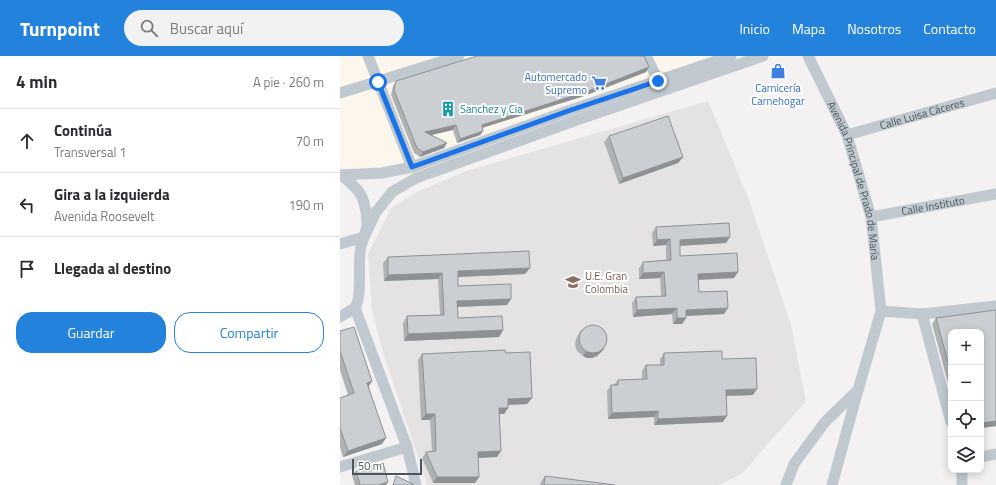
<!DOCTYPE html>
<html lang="es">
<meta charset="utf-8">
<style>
:root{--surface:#fff;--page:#f2f2f3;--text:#2b2b33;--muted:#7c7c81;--line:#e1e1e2;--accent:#2282dc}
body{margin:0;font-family:"Titillium Web",sans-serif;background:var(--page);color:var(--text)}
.controls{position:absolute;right:12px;bottom:12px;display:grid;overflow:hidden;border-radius:8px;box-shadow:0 2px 10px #0003}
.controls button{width:36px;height:36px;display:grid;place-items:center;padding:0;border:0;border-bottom:1px solid var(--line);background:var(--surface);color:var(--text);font:20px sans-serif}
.scale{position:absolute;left:12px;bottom:10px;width:70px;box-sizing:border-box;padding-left:4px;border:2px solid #49565e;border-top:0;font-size:11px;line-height:14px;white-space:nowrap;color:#49565e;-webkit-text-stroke:3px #fff;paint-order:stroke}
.stop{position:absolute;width:12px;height:12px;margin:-9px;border:3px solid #1a73e8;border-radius:50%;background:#fff}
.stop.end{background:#1a73e8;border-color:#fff;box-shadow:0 1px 4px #0008}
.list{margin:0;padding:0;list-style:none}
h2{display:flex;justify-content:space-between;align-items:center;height:52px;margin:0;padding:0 16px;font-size:17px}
h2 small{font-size:13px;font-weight:400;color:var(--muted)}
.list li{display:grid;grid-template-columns:26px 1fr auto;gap:12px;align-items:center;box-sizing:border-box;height:64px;padding:0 16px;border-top:1px solid var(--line)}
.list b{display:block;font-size:15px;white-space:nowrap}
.list p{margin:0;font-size:13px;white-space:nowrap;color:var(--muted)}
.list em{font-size:13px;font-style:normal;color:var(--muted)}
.actions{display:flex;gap:8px;padding:12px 16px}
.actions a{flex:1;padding:9px 0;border:1px solid var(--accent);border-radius:16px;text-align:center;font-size:14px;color:var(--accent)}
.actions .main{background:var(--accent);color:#fff}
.icon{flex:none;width:22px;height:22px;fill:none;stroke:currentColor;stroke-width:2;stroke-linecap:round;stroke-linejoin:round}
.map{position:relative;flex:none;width:656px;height:429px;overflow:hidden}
header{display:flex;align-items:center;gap:24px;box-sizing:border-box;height:56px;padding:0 20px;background:var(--accent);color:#fff}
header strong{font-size:19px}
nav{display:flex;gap:22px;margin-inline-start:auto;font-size:14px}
.search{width:280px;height:36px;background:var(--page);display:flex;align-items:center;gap:10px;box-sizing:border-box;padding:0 14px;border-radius:22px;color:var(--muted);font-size:15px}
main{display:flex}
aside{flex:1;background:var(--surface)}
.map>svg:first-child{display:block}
</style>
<header>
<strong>Turnpoint</strong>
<div class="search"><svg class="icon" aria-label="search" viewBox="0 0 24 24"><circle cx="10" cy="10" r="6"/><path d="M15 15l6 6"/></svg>Buscar aquí</div>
<nav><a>Inicio</a><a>Mapa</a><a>Nosotros</a><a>Contacto</a></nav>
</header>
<main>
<aside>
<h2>4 min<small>A pie · 260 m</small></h2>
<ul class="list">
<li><svg class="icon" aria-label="ahead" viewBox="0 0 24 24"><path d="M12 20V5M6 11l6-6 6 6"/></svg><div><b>Continúa</b><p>Transversal 1</p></div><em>70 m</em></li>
<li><svg class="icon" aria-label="left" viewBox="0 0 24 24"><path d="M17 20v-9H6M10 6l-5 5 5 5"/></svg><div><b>Gira a la izquierda</b><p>Avenida Roosevelt</p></div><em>190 m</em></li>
<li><svg class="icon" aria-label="arrive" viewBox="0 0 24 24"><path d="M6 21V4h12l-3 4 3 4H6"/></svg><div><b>Llegada al destino</b></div></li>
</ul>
<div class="actions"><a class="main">Guardar</a><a>Compartir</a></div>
</aside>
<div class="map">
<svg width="656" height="429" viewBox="0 0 656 429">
<rect width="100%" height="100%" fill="#f3f1f1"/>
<!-- commercial -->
<path fill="#fcf6ec" d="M 0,0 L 374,0 L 241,43 L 54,110 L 39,113 L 20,113 L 0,112 Z"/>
<!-- education -->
<path fill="#e4e2e3" d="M 368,45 L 409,144 L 451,269 L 466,346 L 437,377 L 403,417 L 379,429 L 87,429 L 83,416 L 43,297 L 32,255 L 28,198 L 51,152 L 77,136 L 126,115 Z"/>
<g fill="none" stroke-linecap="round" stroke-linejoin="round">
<!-- minor -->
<g stroke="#bfc9cf" stroke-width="11">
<path d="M 28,0 L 72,111"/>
<path d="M 306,0 L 321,30"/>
<path id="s1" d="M 468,0 L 507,79 L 531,161 L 541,255 L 518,334 L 492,429"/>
<path d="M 0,37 L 119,0"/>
<path id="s2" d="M 507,79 L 656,37"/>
<path d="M 0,119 L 42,117 L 72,111 L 228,55 L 391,0"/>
<path d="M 1,119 C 9,125 18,132 22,141 C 25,149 27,161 27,169 C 26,176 23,183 21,190 C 17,208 23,237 15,252 L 67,391 L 76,429"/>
<path id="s3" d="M 531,161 L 656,138"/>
<path d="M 24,181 L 36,156 L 52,136 L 76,122 L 234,65 L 423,0"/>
<path d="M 0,188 L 24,181"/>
<path d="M 541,255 L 582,258 L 656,250"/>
<path d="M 582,258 L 611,366"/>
<path d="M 0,261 L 15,252"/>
<path d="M 641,401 L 656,398"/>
<path d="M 0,411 L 67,391"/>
<path d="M 622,414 L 622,429"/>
<path d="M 446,429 L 454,408 L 485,366 L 518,334"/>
</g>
</g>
<!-- wall -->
<path fill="#afb2b5" d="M 306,16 L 244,40 L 142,72 L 143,75 L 140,79 L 117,87 L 113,74 L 91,79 L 104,92 L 80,101 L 74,97 L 51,39 L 53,30 L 56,25 Z
M 269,80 L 343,101 L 338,107 L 279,128 L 264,86 Z
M 316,171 L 386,187 L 340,190 L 340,200 L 394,222 L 359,224 L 359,236 L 384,258 L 346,260 L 346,262 L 342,268 L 333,268 L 332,258 L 293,261 L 292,247 L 296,241 L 321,240 L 320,222 L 299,223 L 299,212 L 303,206 L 326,204 L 326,189 L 313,190 L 312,177 Z
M 48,201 L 185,218 L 118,221 L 118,230 L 171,243 L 167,249 L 117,251 L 118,262 L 163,274 L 159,281 L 64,285 L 63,267 L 67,260 L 100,259 L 98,223 L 44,225 L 43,207 Z
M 656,254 L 656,370 L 641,372 L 611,276 L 611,338 L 592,268 L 596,262 Z
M 241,274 L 264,293 L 257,300 L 252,302 L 247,302 L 243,300 L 239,297 L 236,293 L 235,288 L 236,283 Z
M 0,275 L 32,325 L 29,330 L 42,388 L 3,401 L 0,391 L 0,342 L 8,339 L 0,314 Z
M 166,297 L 192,342 L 187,348 L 168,349 L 168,352 L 164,358 L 159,358 L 157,401 L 138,402 L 135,427 L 93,427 L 82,402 L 86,396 L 92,395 L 90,364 L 81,364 L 78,304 L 82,298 Z
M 324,297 L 382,303 L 413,339 L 387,340 L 383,366 L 314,369 L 314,361 L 268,363 L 267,335 L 271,329 L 274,329 L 278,324 L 302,323 L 302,315 L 306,309 L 320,309 L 320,303 Z
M 16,415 L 46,429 L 15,429 L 12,420 Z
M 205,420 L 275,429 L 200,429 L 201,426 Z"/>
<!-- shaded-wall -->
<path fill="#8e9194" d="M 309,11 L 306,16 L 244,40 L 138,73 L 142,69 Z
M 116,69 L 113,74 L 82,81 L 85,76 Z
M 143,75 L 140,79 L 117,87 L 120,83 Z
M 107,87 L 104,92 L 80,101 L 83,96 Z
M 343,101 L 338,107 L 279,128 L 283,122 Z
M 390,181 L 386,187 L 335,190 L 340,184 Z
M 330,183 L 326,189 L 313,190 L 317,184 Z
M 190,212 L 185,218 L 114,221 L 118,215 Z
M 324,216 L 320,222 L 299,223 L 303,217 Z
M 398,216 L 394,222 L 354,224 L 358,218 Z
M 102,217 L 98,223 L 44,225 L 48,219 Z
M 171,243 L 167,249 L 113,251 L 117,245 Z
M 337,252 L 332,258 L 293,261 L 297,254 Z
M 388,252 L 384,258 L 342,260 L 346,254 Z
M 337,262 L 346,262 L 342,268 L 333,268 Z
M 163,274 L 159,281 L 64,285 L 68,278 Z
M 264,293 L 257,300 L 252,302 L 247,302 L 243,300 L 246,295 Z
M 32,325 L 28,331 L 27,327 Z
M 417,333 L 413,339 L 382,340 L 386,334 Z
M 192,342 L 187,348 L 164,349 L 168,343 Z
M 159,352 L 168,352 L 164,358 L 155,358 Z
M 318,355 L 314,361 L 268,363 L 272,357 Z
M 86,358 L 95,358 L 90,364 L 81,364 Z
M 387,360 L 383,366 L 314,369 L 318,363 Z
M 656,365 L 656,370 L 641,372 L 641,367 Z
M 46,382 L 42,388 L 3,401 L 8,395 Z
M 161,395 L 157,401 L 134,402 L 138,396 Z
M 97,421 L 139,421 L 135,427 L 93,427 Z
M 48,426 L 46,429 L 38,429 Z"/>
<!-- building -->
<path fill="#cbcfd3" stroke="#8e9194" d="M 137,0 L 304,0 L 309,11 L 248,35 L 142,69 L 143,75 L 120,83 L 116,69 L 85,76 L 107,87 L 83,96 L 77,92 L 54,34 L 56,25 Z
M 328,60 L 343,101 L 283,122 L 269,80 Z
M 389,167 L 390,181 L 340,184 L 340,200 L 397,197 L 398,216 L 358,218 L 359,236 L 387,235 L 388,252 L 346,254 L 346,262 L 337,262 L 337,252 L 297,254 L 296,241 L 326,240 L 324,216 L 303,217 L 303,206 L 331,204 L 330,183 L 317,184 L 316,171 Z
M 189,195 L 190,212 L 118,215 L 118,230 L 171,228 L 171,243 L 117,245 L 118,262 L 162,260 L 163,274 L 68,278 L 67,260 L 104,259 L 102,217 L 48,219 L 48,201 Z
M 656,254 L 656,365 L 641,367 L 641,276 L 611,276 L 611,317 L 596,262 Z
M239 283a14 14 0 1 1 28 0a14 14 0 1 1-28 0Z
M 14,271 L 32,325 L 27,327 L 46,382 L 8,395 L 0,372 L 0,342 L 14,337 L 0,295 L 0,275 Z
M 165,294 L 166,297 L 190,296 L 192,342 L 168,343 L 168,352 L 159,352 L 161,395 L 138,396 L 139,421 L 97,421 L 86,396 L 96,395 L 95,358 L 86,358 L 82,298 Z
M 382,295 L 382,303 L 416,302 L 417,333 L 386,334 L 387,360 L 318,363 L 318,355 L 272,357 L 271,329 L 278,329 L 278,324 L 307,323 L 306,309 L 324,309 L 324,297 Z
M 43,407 L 48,426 L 38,429 L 20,429 L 16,415 Z
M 56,420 L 73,428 L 73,429 L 53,429 Z
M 205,420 L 275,429 L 204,429 Z"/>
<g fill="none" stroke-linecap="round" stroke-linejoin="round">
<!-- route -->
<path stroke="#1a73e8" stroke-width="5" d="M 38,26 L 72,111 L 228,55 L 318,25"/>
</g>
<!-- icons -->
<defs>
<g id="shop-bare" transform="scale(1.2)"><path d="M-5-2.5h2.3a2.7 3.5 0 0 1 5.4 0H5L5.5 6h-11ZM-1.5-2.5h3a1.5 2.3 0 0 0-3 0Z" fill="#3f7fe0" stroke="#fff" stroke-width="2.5" paint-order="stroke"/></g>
<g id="supermarket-bare" transform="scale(1.2)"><path d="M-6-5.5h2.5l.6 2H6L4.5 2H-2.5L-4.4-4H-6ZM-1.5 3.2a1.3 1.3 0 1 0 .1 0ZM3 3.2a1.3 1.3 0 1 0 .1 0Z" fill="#3f7fe0" stroke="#fff" stroke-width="2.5" paint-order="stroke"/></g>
<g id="building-bare" transform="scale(1.2)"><path d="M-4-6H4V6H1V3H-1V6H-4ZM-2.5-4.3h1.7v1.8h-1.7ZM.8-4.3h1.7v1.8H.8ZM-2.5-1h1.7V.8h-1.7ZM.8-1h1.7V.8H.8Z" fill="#0f9aa8" stroke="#fff" stroke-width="2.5" paint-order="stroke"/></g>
<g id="school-bare" transform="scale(1.2)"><path d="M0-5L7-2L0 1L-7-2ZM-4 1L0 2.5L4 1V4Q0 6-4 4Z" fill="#8d6e63" stroke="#fff" stroke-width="2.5" paint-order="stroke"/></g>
</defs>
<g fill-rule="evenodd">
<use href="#shop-bare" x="438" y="15"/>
<use href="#supermarket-bare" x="259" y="27"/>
<use href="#building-bare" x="108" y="53"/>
<use href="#school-bare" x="233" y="226"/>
</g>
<g text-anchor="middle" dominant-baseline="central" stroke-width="4" stroke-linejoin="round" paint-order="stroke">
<!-- shop labels -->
<g font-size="11" fill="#366cbe" stroke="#fff" text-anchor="end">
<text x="247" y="21">Automercado<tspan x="247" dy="13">Supremo</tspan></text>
<text x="438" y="32" text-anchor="middle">Carnicería<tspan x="438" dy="13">Carnehogar</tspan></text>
</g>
<!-- culture labels -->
<g font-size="11" fill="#0d838f" stroke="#fff" text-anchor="start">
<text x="120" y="53">Sanchez y Cia</text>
</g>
<!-- street labels -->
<g font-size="11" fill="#49565e" stroke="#fff">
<text stroke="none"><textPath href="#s2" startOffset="78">Calle Luisa Cáceres</textPath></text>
<text stroke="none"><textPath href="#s1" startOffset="134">Avenida Principal de Prado de María</textPath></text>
<text stroke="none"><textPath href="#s3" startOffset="63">Calle Instituto</textPath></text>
</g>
<!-- education labels -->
<g font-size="11" fill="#785e54" stroke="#fff" text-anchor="start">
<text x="245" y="220">U.E. Gran<tspan x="245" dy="13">Colombia</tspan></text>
</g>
</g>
</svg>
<div class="controls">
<button>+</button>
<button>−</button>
<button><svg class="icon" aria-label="locate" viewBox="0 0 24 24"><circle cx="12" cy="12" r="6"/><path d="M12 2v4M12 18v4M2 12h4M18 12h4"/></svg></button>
<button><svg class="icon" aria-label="layers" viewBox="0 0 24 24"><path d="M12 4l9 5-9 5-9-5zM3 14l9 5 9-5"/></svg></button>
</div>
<div class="scale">50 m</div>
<div class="stop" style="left:38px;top:26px"></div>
<div class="stop end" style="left:318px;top:25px"></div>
</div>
</main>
